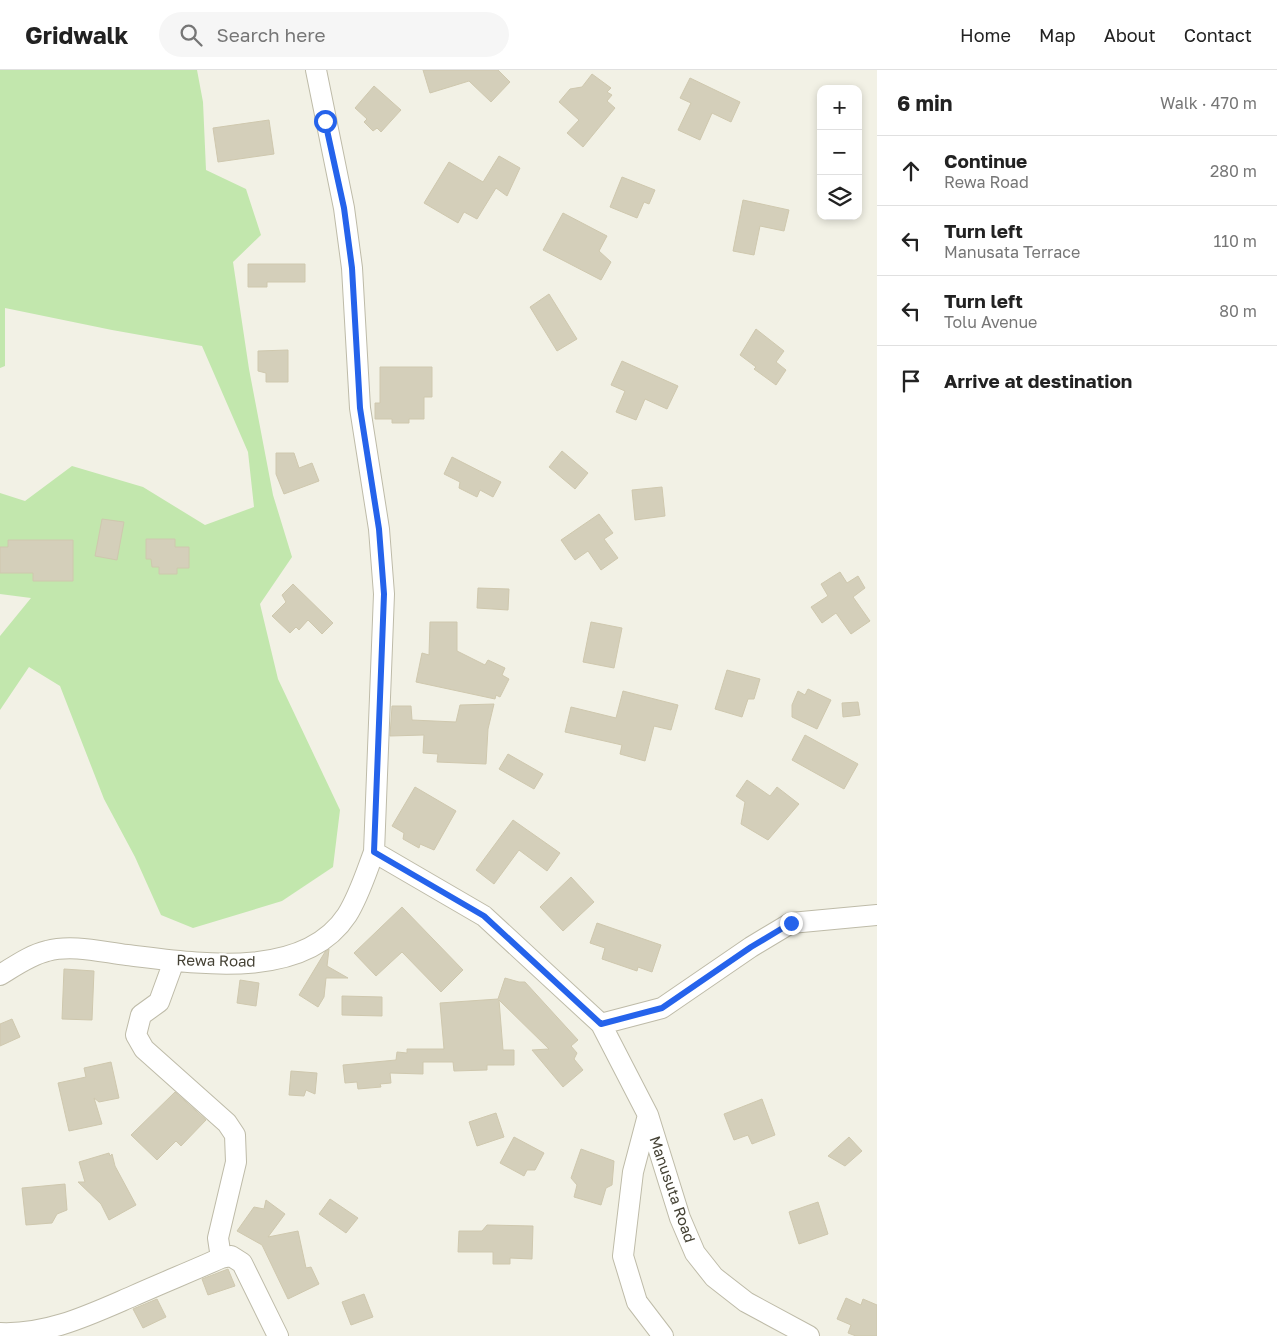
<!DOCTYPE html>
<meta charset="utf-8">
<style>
:root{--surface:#fff;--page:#f6f6f6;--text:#222;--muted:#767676;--line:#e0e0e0}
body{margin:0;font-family:"Golos Text",sans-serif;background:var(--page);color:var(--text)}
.controls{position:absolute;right:15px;top:15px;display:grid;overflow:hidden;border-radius:10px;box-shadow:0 2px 8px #0003}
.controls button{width:45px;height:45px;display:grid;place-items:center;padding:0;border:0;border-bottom:1px solid var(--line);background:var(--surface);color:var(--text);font:25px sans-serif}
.stop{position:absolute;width:15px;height:15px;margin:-11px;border:4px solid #2563eb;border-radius:50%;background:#fff}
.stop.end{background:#2563eb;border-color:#fff;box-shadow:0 1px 5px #0008}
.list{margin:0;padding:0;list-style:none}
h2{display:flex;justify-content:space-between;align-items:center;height:65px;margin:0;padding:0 20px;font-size:21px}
h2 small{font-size:16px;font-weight:400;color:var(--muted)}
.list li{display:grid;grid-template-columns:32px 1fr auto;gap:15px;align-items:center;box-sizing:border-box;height:70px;padding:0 20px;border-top:1px solid var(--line)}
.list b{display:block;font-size:19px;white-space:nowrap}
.list p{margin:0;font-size:16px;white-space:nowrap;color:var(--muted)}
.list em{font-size:16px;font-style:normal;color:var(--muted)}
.icon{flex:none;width:28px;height:28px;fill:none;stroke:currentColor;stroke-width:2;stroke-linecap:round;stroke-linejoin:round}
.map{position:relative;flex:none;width:877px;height:1266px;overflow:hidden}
header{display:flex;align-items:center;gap:30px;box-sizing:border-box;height:70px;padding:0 25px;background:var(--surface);border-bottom:1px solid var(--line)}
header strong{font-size:24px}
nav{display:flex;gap:28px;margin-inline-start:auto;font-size:18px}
.search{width:350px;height:45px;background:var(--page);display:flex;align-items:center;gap:12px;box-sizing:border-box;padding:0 18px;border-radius:28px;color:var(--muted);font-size:19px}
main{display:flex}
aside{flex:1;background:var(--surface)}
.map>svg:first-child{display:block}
</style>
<header>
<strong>Gridwalk</strong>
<div class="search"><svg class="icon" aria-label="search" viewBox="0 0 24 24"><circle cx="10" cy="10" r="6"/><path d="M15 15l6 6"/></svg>Search here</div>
<nav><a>Home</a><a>Map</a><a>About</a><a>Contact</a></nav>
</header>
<main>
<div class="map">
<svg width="877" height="1266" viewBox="0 0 877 1266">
<rect width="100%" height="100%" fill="#f2f1e5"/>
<!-- green -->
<path fill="#c2e7ad" d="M 0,0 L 197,0 L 203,32 L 206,100 L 246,119 L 261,165 L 233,192 L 249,299 L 273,425 L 292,487 L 260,534 L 278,609 L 340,740 L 333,797 L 282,831 L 193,858 L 161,845 L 135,787 L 104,729 L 60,616 L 29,597 L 0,640 L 0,566 L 31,528 L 0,524 L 0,423 L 25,431 L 72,396 L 143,417 L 205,455 L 254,437 L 248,382 L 202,276 L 112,260 L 5,238 L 5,296 L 0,298 Z"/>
<!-- building -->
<path fill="#d4cfba" stroke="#cfc8ae" d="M 423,0 L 498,0 L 510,12 L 491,32 L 469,11 L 430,23 Z
M 592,4 L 611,18 L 607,22 L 612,25 L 607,31 L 615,38 L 583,77 L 567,63 L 579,50 L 559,32 L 570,19 L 582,17 Z
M 690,8 L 740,32 L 731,52 L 712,43 L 700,70 L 678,60 L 691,33 L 680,28 Z
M 374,16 L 401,40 L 381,62 L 377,58 L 373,61 L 364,52 L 367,49 L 355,38 Z
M 269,50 L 274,84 L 218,92 L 213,58 Z
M 499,86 L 520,98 L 507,126 L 496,118 L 477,149 L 464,142 L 458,153 L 424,133 L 449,92 L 483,112 Z
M 622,107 L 655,120 L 649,134 L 644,132 L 637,148 L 610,137 Z
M 743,130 L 789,140 L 784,161 L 760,156 L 754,185 L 733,181 Z
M 563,143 L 607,166 L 599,181 L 611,192 L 601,210 L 543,180 Z
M 248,194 L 305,194 L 305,212 L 267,212 L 267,217 L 248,217 Z
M 549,224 L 577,269 L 557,281 L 530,237 Z
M 756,259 L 784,281 L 776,292 L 786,300 L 776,315 L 754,299 L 756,297 L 740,285 Z
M 288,280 L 288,312 L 266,312 L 266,303 L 258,301 L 258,281 Z
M 622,291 L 678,316 L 667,339 L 645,329 L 636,350 L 616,342 L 625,321 L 611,315 Z
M 380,297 L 432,297 L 432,327 L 424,327 L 424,349 L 409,349 L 409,353 L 392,353 L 392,349 L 375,349 L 375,333 L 380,333 Z
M 562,381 L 588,403 L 575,419 L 549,397 Z
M 276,383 L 294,383 L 299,398 L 312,393 L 319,411 L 284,424 L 276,404 Z
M 452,387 L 501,412 L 493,427 L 480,420 L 477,427 L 459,418 L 460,412 L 444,404 Z
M 662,417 L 665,446 L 635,450 L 632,420 Z
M 599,444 L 613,463 L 604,469 L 618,488 L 601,500 L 588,481 L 575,490 L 561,470 Z
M 102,449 L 124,452 L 117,490 L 95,486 Z
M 146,469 L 175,469 L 175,477 L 189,477 L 189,498 L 177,498 L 177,504 L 159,504 L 159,497 L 152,497 L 151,489 L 146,489 Z
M 8,470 L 73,470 L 73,511 L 33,511 L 33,503 L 0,503 L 0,477 L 8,477 Z
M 840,502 L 847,513 L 858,506 L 865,518 L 853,527 L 870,551 L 851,564 L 836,543 L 822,553 L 811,537 L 828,526 L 821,514 Z
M 293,514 L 333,553 L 322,564 L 308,550 L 299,560 L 296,557 L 290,563 L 272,546 L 286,532 L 282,525 Z
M 478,518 L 509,519 L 508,540 L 477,538 Z
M 430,552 L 457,552 L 457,581 L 485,595 L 488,590 L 505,598 L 502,605 L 509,609 L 500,627 L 496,625 L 495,629 L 416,612 L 422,583 L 429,585 Z
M 591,552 L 622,558 L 614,598 L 583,592 Z
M 727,600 L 760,609 L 754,629 L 748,629 L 742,647 L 715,639 Z
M 808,619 L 831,630 L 817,659 L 792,647 L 792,635 L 798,621 L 805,625 Z
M 623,621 L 678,635 L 671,660 L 654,656 L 645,691 L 620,684 L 622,675 L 565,662 L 571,637 L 616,648 Z
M 858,632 L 860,645 L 843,647 L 842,633 Z
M 494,634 L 488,659 L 486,694 L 437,692 L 438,684 L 423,683 L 424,665 L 390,666 L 392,636 L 411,636 L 412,650 L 456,652 L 460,635 Z
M 805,665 L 858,694 L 844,719 L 792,690 Z
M 508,684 L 543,704 L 534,719 L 499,699 Z
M 747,710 L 770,726 L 777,717 L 799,734 L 768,770 L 741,754 L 745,732 L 736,726 Z
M 415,717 L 456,741 L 434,780 L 420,774 L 419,778 L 403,769 L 404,763 L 392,756 Z
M 513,750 L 560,783 L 547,801 L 519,780 L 494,814 L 476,800 Z
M 571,807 L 594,832 L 563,861 L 540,837 Z
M 402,837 L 463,900 L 441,922 L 402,882 L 376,906 L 354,883 Z
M 597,853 L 661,875 L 652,902 L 638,897 L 637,901 L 602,889 L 605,878 L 590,873 Z
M 329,879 L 327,896 L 348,908 L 326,908 L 324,927 L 318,937 L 299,925 L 325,882 Z
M 64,899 L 94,901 L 92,950 L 62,949 Z
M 505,908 L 519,912 L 525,912 L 578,970 L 571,976 L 577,983 L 574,989 L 583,1000 L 563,1017 L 532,980 L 549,979 L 499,930 L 503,980 L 514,980 L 514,995 L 487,995 L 487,1000 L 454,1001 L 453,992 L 423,992 L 423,1004 L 390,1003 L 391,1013 L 380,1014 L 381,1017 L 358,1019 L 357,1012 L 345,1013 L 343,995 L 396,990 L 397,982 L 407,983 L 407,979 L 444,979 L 440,933 L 498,929 Z
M 240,910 L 259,913 L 256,936 L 237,933 Z
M 342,926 L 382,927 L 382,946 L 342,945 Z
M 12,949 L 20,967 L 0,976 L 0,954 Z
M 111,992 L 119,1028 L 99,1032 L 94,1028 L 102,1054 L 69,1061 L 58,1013 L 86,1007 L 84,998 Z
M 291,1001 L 317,1003 L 315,1024 L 306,1020 L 304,1026 L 289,1025 Z
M 175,1022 L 206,1050 L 181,1076 L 176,1071 L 157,1090 L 131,1065 Z
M 762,1029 L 775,1065 L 752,1074 L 748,1065 L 734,1070 L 724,1044 Z
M 496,1043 L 504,1067 L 477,1076 L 469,1052 Z
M 514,1067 L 544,1083 L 535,1100 L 527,1100 L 524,1106 L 500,1093 Z
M 849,1067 L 862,1081 L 845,1096 L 828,1086 Z
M 581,1079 L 614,1091 L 612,1115 L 606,1118 L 601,1135 L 574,1127 L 577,1115 L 571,1108 Z
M 109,1083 L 110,1086 L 112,1084 L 115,1096 L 136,1135 L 109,1150 L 101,1134 L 78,1112 L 85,1112 L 79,1092 Z
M 65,1114 L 67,1140 L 57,1144 L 52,1153 L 26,1155 L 22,1118 Z
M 330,1129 L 358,1148 L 346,1163 L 319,1144 Z
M 266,1130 L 285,1144 L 268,1167 L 298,1161 L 306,1198 L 311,1197 L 319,1214 L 288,1229 L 262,1175 L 237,1161 L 254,1137 L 264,1139 Z
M 818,1132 L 828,1164 L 799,1174 L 789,1142 Z
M 487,1155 L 533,1156 L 532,1189 L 510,1188 L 510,1194 L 493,1194 L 493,1182 L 458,1182 L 459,1161 L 482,1161 Z
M 228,1199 L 235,1216 L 208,1225 L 202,1209 Z
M 364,1224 L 373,1247 L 351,1255 L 342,1232 Z
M 846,1228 L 861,1235 L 863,1229 L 877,1235 L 877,1266 L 856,1266 L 848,1263 L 851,1255 L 837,1249 Z
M 157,1229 L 166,1247 L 143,1258 L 133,1239 Z"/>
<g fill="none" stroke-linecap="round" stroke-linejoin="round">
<!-- minor casing -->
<g stroke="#bebba8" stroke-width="22">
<path id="minor" d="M 374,782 L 484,846 L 601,954 L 648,1045 L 680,1148 L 695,1183 L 714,1207 L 746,1232 L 809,1266
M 174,891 L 159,932 L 141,945 L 136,965 L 144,979 L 227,1053 L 235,1065 L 236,1092 L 218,1168 L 221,1188
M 0,905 C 15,896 30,885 47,881 C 72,874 102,882 127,885 C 194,893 303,912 347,845 C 359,826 366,803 374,782 L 384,524 L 379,459 L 360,338 L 352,198 L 344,138 L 316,0
M 601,954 L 662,938 L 751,877 L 791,853 L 877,845
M 648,1045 L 633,1102 L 623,1186 L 637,1232 L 663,1266
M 0,1263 C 48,1265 89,1245 133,1226 C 162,1213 192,1201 221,1188 L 231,1186 L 242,1193 L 278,1266"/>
</g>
<!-- minor -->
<use href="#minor" stroke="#fff" stroke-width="20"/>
</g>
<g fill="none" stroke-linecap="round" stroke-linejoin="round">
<!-- route -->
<path stroke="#2563eb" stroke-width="6" d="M 325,51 L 344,138 L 352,198 L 360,338 L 379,459 L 384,524 L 374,782 L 484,846 L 601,954 L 662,938 L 751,877 L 791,853"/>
</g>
<g text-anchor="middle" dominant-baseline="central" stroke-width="4.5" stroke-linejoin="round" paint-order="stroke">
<!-- street labels -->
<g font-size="15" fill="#454235" stroke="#fff">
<text transform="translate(216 890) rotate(1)">Rewa Road</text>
<text transform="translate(673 1119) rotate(71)">Manusuta Road</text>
</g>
</g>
</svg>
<div class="controls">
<button>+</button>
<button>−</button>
<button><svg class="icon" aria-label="layers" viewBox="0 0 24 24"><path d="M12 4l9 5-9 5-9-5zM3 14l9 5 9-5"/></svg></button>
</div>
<div class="stop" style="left:325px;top:51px"></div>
<div class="stop end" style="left:791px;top:853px"></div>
</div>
<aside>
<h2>6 min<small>Walk · 470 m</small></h2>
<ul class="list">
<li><svg class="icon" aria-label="ahead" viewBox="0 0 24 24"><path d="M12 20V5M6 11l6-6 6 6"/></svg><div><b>Continue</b><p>Rewa Road</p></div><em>280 m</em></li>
<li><svg class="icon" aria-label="left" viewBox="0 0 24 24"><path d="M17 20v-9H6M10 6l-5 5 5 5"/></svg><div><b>Turn left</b><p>Manusata Terrace</p></div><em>110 m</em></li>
<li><svg class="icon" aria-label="left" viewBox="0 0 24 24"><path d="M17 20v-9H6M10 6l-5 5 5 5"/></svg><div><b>Turn left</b><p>Tolu Avenue</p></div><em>80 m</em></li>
<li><svg class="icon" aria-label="arrive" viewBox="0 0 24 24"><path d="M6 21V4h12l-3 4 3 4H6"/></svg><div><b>Arrive at destination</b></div></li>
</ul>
</aside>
</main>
